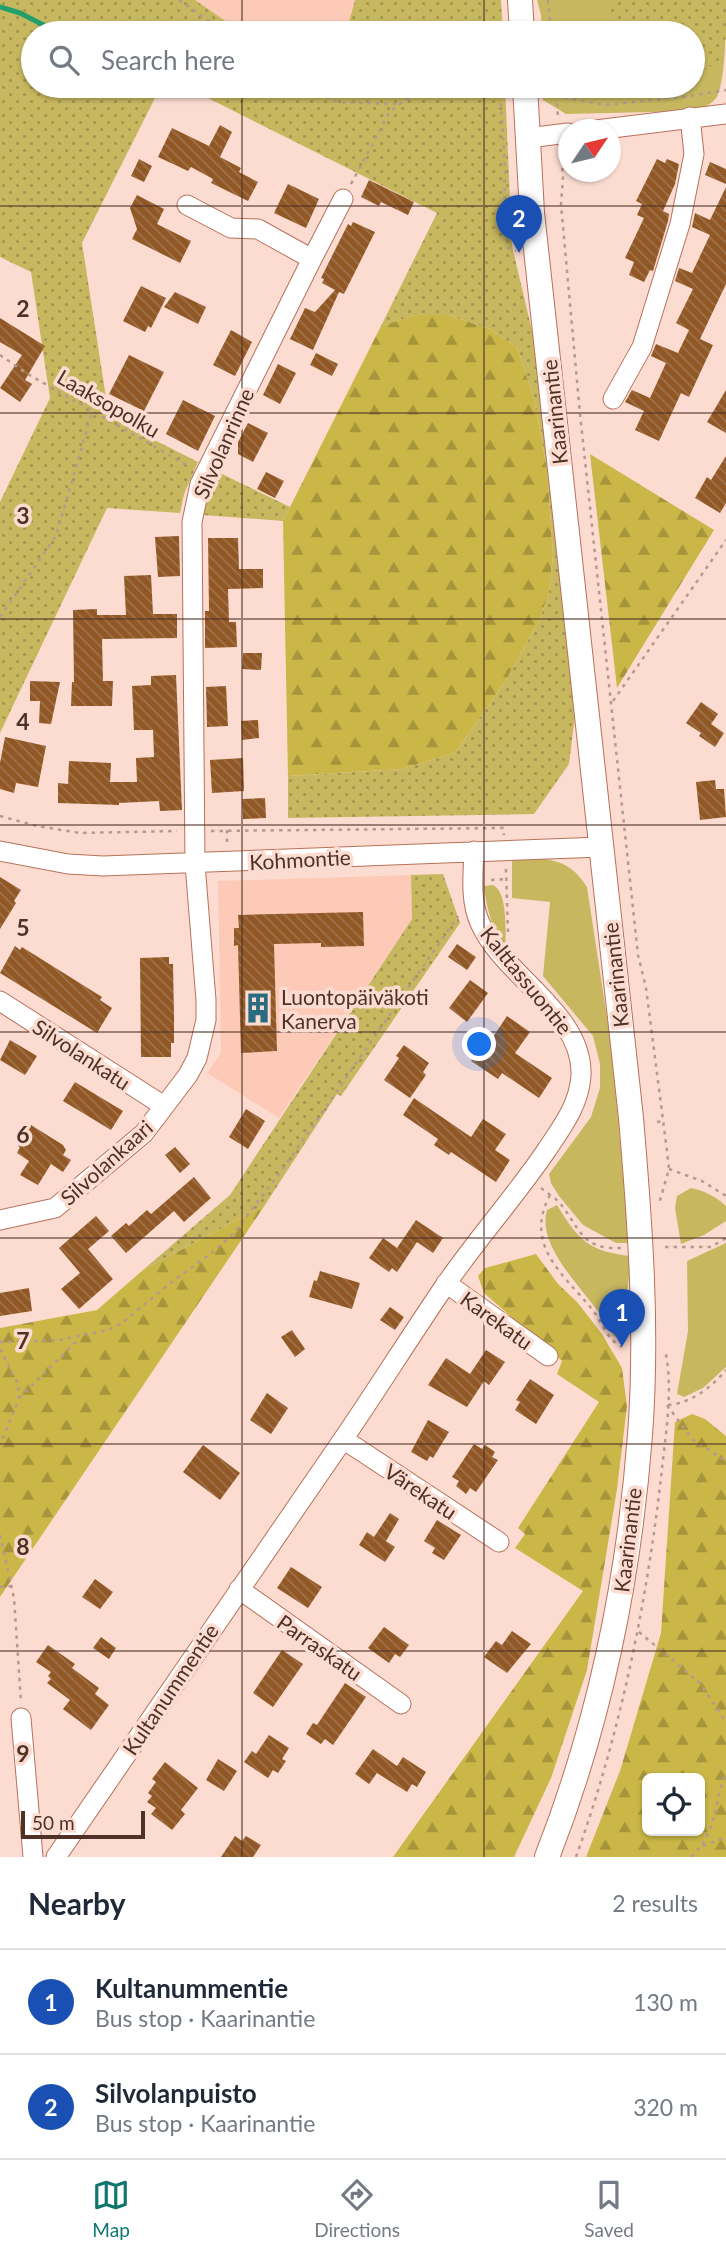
<!DOCTYPE html>
<meta charset="utf-8">
<style>
:root{--surface:#fff;--page:#f2f2f3;--text:#1f2937;--muted:#747a83;--line:#e0e1e3;--accent:#0f766e}
body{margin:0;font-family:Lato,sans-serif;background:var(--page);color:var(--text)}
.controls{position:absolute;right:21px;bottom:21px;display:grid;overflow:hidden;border-radius:10px;box-shadow:0 2px 5px #0004}
.controls button{width:63px;height:63px;display:grid;place-items:center;padding:0;border:0;border-bottom:2px solid var(--line);background:var(--surface);color:var(--text);font:35px sans-serif}
.compass{position:absolute;left:558px;top:119px;width:63px;height:63px;border-radius:50%;background:var(--surface);box-shadow:0 2px 5px #0004;rotate:55deg}
.scale{position:absolute;left:21px;bottom:18px;width:124px;box-sizing:border-box;padding-left:7px;border:4px solid #4f3126;border-top:0;font-size:19px;line-height:24px;white-space:nowrap;color:#4f3126;-webkit-text-stroke:5px #fcdcd1;paint-order:stroke}
.you{position:absolute;left:480px;top:1045px;width:24px;height:24px;margin:-18px;border:5px solid #fff;border-radius:50%;background:#1a73e8;box-shadow:0 0 0 10px #1a73e833}
.badge{display:grid;place-items:center;width:46px;height:46px;border-radius:50%;background:var(--accent);color:#fff;font-size:23px;font-weight:700}
.pin{position:absolute;translate:-50% -58px;filter:drop-shadow(0 2px 4px #0008)}
.pin::after{content:'';position:absolute;top:37px;width:24px;height:21px;background:inherit;clip-path:polygon(0 0,100% 0,50% 100%)}
.list{margin:0;padding:0;list-style:none}
h2{display:flex;justify-content:space-between;align-items:center;height:91px;margin:0;padding:0 28px;font-size:30px}
h2 small{font-size:23px;font-weight:400;color:var(--muted)}
.list li{display:grid;grid-template-columns:46px 1fr auto;gap:21px;align-items:center;box-sizing:border-box;height:105px;padding:0 28px;border-top:2px solid var(--line)}
.list b{display:block;font-size:26px;white-space:nowrap}
.list p{margin:0;font-size:23px;white-space:nowrap;color:var(--muted)}
.list em{font-size:23px;font-style:normal;color:var(--muted)}
.icon{flex:none;width:38px;height:38px;fill:none;stroke:currentColor;stroke-width:2;stroke-linecap:round;stroke-linejoin:round}
.map{position:relative;flex:none;width:726px;height:1857px;overflow:hidden}
.search{position:absolute;background:var(--surface);box-shadow:0 2px 5px #0004;left:21px;right:21px;top:21px;height:77px;display:flex;align-items:center;gap:18px;box-sizing:border-box;padding:0 24px;border-radius:38px;color:var(--muted);font-size:26px}
.sheet{height:301px;background:var(--surface)}
nav{display:flex;justify-content:space-around;align-items:center;box-sizing:border-box;height:98px;border-top:2px solid var(--line);background:var(--surface);font-size:19px;color:var(--muted)}
nav a{display:grid;justify-items:center;gap:4px}
nav .on{color:var(--accent)}
.map>svg:first-child{display:block}
</style>
<div class="map">
<svg width="726" height="1857" viewBox="0 0 726 1857">
<defs>
<pattern id="forest-firs" width="22" height="20" patternUnits="userSpaceOnUse" patternTransform="scale(1.75)"><rect width="22" height="20" fill="#cab747"/><path d="M5 1l3.5 6h-7zM16 11l3.5 6h-7z" fill="#a6953b"/></pattern>
<pattern id="park-dots" width="8" height="8" patternUnits="userSpaceOnUse" patternTransform="scale(1.75)"><rect width="8" height="8" fill="#c7b860"/><path d="M2 2h.1M6 6h.1" fill="none" stroke="#a4964f" stroke-width="1.8" stroke-linecap="round"/></pattern>
<pattern id="building-back-hatch" width="6" height="6" patternUnits="userSpaceOnUse" patternTransform="scale(1.75)"><rect width="6" height="6" fill="#915825"/><path d="M-1 5l2 2M0 0l6 6M5-1l2 2" fill="none" stroke="#9f724b"/></pattern>
</defs>
<rect width="100%" height="100%" fill="#fcdcd1"/>
<!-- built -->
<path fill="#fdcab8" d="M 195,0 L 355,0 L 346,33 L 243,33 Z
M 411,875 L 412,919 L 279,1118 L 207,1073 L 221,1053 L 218,881 Z"/>
<!-- green -->
<path fill="#c7b860" d="M 537,0 L 726,0 C 726,26 726,77 717,97 C 711,105 702,108 694,111 L 566,114 L 543,100 L 543,86 L 693,86 L 693,33 L 542,33 L 541,15 Z
M 512,857 C 546,860 567,855 587,887 L 610,1037 L 630,1243 L 616,1243 L 583,1225 L 559,1196 L 551,1183 L 549,1174 L 591,1117 L 600,1088 L 600,1064 L 593,1036 L 543,976 L 550,902 L 512,898 Z
M 493,885 C 508,892 505,930 506,946 C 491,927 487,910 484,886 Z
M 691,1188 C 703,1190 717,1197 726,1206 L 726,1221 L 704,1235 L 681,1244 L 675,1208 L 677,1196 Z
M 557,1205 C 578,1240 590,1252 631,1256 L 623,1335 L 619,1338 L 613,1335 C 596,1298 535,1252 547,1210 Z
M 726,1243 L 726,1367 L 703,1388 L 684,1397 L 677,1394 L 688,1331 L 687,1261 Z"/>
<!-- forest -->
<path fill="url(#forest-firs)" fill-rule="evenodd" d="M 415,315 L 449,315 L 490,329 L 517,347 L 534,398 L 547,469 L 553,555 L 549,593 L 539,621 L 506,680 L 455,753 L 402,769 L 288,776 L 283,521 L 381,326 Z
M 590,454 L 714,530 L 617,688 Z
M 265,1205 L 0,1597 L 0,1328 L 97,1310 L 143,1270 Z
M 536,1254 L 558,1284 L 577,1302 L 602,1334 L 622,1368 L 627,1406 L 617,1489 L 587,1670 L 551,1778 L 514,1857 L 393,1857 L 583,1591 L 515,1548 L 525,1534 L 518,1528 L 599,1402 L 557,1374 L 562,1361 L 484,1293 L 478,1276 L 485,1268 Z
M 692,1414 L 705,1419 L 726,1436 L 726,1857 L 586,1857 L 620,1771 L 661,1633 L 675,1422 ZM 647,1778 L 700,1778 L 700,1831 L 647,1831 Z"/>
<!-- park -->
<path fill="url(#park-dots)" d="M 0,0 L 195,0 L 243,33 L 33,33 L 33,86 L 161,86 L 82,243 L 109,417 L 198,462 L 184,494 L 180,513 L 107,508 L 0,733 L 0,502 L 50,398 L 31,272 L 0,257 Z
M 355,0 L 501,0 L 503,33 L 346,33 Z
M 608,0 L 726,0 L 726,37 L 717,66 L 693,67 L 693,33 L 612,33 Z
M 184,86 L 319,86 L 330,93 L 332,86 L 505,86 L 512,246 L 533,335 L 552,481 L 564,623 L 576,707 L 569,764 L 534,814 L 288,818 L 288,776 L 402,769 L 455,753 L 506,680 L 539,621 L 549,593 L 553,555 L 547,469 L 534,398 L 517,347 L 490,329 L 449,315 L 415,315 L 381,326 L 437,213 Z
M 218,472 L 290,507 L 283,521 L 203,515 L 205,500 Z
M 443,874 L 460,923 L 341,1096 L 337,1094 L 265,1205 L 143,1270 L 230,1195 L 412,919 L 411,875 Z"/>
<g fill="none" stroke-linecap="round" stroke-linejoin="round">
<!-- stream -->
<path stroke="#229f6a" stroke-width="5" d="M 0,7 L 20,13 L 59,33"/>
</g>
<!-- building -->
<path fill="url(#building-back-hatch)" d="M 220,125 L 232,132 L 220,157 L 241,168 L 239,172 L 258,182 L 248,201 L 211,183 L 213,179 L 191,167 L 188,171 L 158,157 L 172,128 L 209,146 Z
M 139,159 L 152,166 L 144,182 L 131,176 Z
M 657,159 L 665,163 L 667,159 L 679,164 L 675,184 L 663,211 L 669,214 L 668,221 L 653,271 L 650,270 L 644,282 L 629,275 L 634,262 L 625,258 L 644,218 L 637,215 L 642,204 L 636,201 Z
M 710,162 L 726,169 L 726,184 L 705,175 Z
M 369,180 L 414,202 L 408,215 L 381,202 L 379,206 L 361,197 Z
M 288,184 L 319,199 L 306,228 L 274,213 Z
M 726,187 L 726,284 L 700,339 L 713,345 L 689,397 L 681,393 L 659,441 L 635,430 L 644,411 L 625,402 L 632,390 L 650,398 L 666,363 L 651,356 L 656,344 L 678,353 L 689,330 L 676,323 L 693,289 L 675,281 L 679,268 L 692,273 L 710,235 L 692,227 L 695,213 L 710,220 Z
M 137,195 L 164,209 L 157,224 L 191,241 L 180,263 L 132,239 L 137,229 L 130,208 Z
M 353,222 L 375,232 L 344,294 L 339,292 L 313,350 L 290,339 L 305,308 L 315,312 L 335,290 L 322,283 L 324,279 L 321,278 L 348,224 L 351,226 Z
M 141,286 L 166,298 L 151,328 L 148,326 L 145,332 L 123,321 Z
M 175,292 L 206,307 L 198,324 L 164,307 Z
M 0,318 L 45,346 L 25,380 L 32,384 L 20,402 L 0,388 L 22,355 L 0,342 Z
M 231,330 L 252,342 L 235,376 L 213,365 Z
M 316,353 L 338,364 L 332,376 L 310,365 Z
M 129,355 L 164,372 L 144,411 L 109,394 Z
M 278,364 L 296,373 L 280,404 L 263,395 Z
M 726,390 L 726,433 L 707,422 Z
M 183,400 L 215,416 L 198,451 L 166,434 Z
M 248,423 L 268,433 L 253,462 L 238,454 L 238,442 Z
M 726,456 L 726,503 L 720,513 L 695,498 L 707,477 L 711,480 Z
M 266,472 L 284,481 L 275,498 L 257,489 Z
M 179,536 L 180,576 L 158,577 L 155,537 Z
M 208,538 L 238,538 L 239,569 L 263,569 L 263,588 L 228,589 L 229,622 L 236,622 L 237,647 L 205,648 L 205,611 L 209,611 Z
M 151,575 L 153,614 L 177,614 L 177,638 L 102,639 L 103,681 L 113,681 L 112,706 L 71,706 L 72,682 L 74,682 L 73,610 L 97,609 L 97,615 L 126,615 L 124,576 Z
M 243,653 L 262,653 L 261,670 L 242,669 Z
M 176,675 L 182,810 L 160,811 L 159,801 L 119,803 L 119,805 L 58,803 L 58,783 L 68,784 L 69,761 L 111,763 L 110,782 L 137,782 L 136,758 L 154,757 L 153,730 L 134,730 L 132,686 L 151,685 L 151,676 Z
M 30,681 L 60,682 L 51,724 L 39,723 L 40,701 L 30,701 Z
M 226,686 L 228,726 L 207,727 L 206,687 Z
M 701,702 L 718,714 L 711,724 L 724,733 L 715,747 L 699,736 L 701,733 L 686,723 Z
M 258,720 L 259,738 L 242,740 L 241,721 Z
M 5,737 L 46,746 L 38,787 L 16,783 L 14,793 L 0,789 L 0,763 Z
M 243,758 L 244,791 L 212,793 L 210,760 Z
M 715,780 L 716,789 L 724,789 L 726,817 L 700,820 L 696,782 Z
M 265,798 L 266,818 L 243,819 L 242,799 Z
M 0,877 L 21,890 L 14,901 L 16,903 L 0,929 Z
M 363,912 L 364,946 L 321,947 L 321,943 L 274,944 L 277,1051 L 241,1053 L 238,945 L 234,946 L 234,928 L 239,928 L 238,915 Z
M 457,944 L 476,957 L 467,970 L 448,957 Z
M 15,946 L 20,950 L 22,947 L 102,997 L 100,1000 L 112,1008 L 97,1033 L 0,973 Z
M 169,957 L 169,964 L 173,964 L 174,1017 L 174,1043 L 171,1043 L 171,1057 L 141,1057 L 140,958 Z
M 470,980 L 488,993 L 467,1022 L 449,1008 Z
M 507,1016 L 530,1032 L 515,1053 L 552,1078 L 539,1098 L 502,1073 L 498,1079 L 471,1061 L 489,1035 L 493,1037 Z
M 10,1040 L 37,1056 L 25,1075 L 0,1060 Z
M 404,1045 L 429,1063 L 423,1072 L 426,1075 L 410,1098 L 384,1080 L 399,1058 L 396,1056 Z
M 75,1082 L 123,1111 L 111,1130 L 63,1101 Z
M 414,1098 L 471,1137 L 483,1119 L 506,1134 L 495,1150 L 510,1160 L 496,1182 L 451,1152 L 449,1155 L 434,1145 L 438,1139 L 403,1115 Z
M 246,1109 L 265,1121 L 248,1149 L 229,1137 Z
M 31,1125 L 63,1145 L 66,1150 L 63,1155 L 71,1160 L 63,1172 L 51,1164 L 38,1185 L 20,1175 L 29,1161 L 17,1153 L 20,1147 L 18,1146 Z
M 175,1147 L 190,1164 L 180,1173 L 165,1155 Z
M 194,1177 L 211,1198 L 184,1222 L 174,1211 L 126,1253 L 111,1236 L 126,1223 L 129,1226 L 147,1210 L 151,1214 Z
M 96,1216 L 109,1231 L 88,1249 L 113,1279 L 79,1309 L 61,1289 L 80,1273 L 59,1248 Z
M 416,1220 L 443,1238 L 433,1253 L 417,1242 L 397,1272 L 392,1268 L 389,1272 L 369,1258 L 383,1238 L 397,1248 Z
M 320,1271 L 360,1283 L 352,1309 L 309,1297 L 314,1280 L 317,1281 Z
M 29,1288 L 32,1311 L 0,1316 L 0,1293 Z
M 390,1307 L 404,1317 L 395,1330 L 380,1320 Z
M 292,1330 L 305,1349 L 295,1357 L 281,1337 Z
M 486,1350 L 505,1362 L 489,1385 L 484,1381 L 467,1407 L 428,1385 L 446,1358 L 470,1374 Z
M 530,1379 L 554,1395 L 536,1424 L 515,1410 L 520,1402 L 516,1400 Z
M 267,1393 L 288,1408 L 271,1434 L 250,1420 Z
M 428,1420 L 449,1432 L 433,1458 L 430,1456 L 427,1461 L 411,1452 Z
M 474,1444 L 482,1449 L 485,1445 L 495,1452 L 492,1457 L 498,1460 L 476,1492 L 470,1488 L 466,1494 L 456,1486 L 459,1481 L 452,1477 Z
M 203,1445 L 240,1473 L 220,1500 L 183,1472 Z
M 390,1513 L 399,1519 L 386,1541 L 395,1547 L 385,1562 L 359,1545 L 367,1532 L 374,1537 Z
M 437,1520 L 461,1535 L 444,1560 L 432,1553 L 435,1548 L 424,1541 Z
M 291,1567 L 322,1587 L 308,1608 L 277,1588 Z
M 95,1579 L 113,1592 L 100,1609 L 82,1597 Z
M 384,1627 L 409,1645 L 400,1657 L 395,1654 L 389,1663 L 368,1648 Z
M 512,1631 L 531,1644 L 507,1673 L 484,1657 L 496,1641 L 502,1645 Z
M 101,1637 L 116,1648 L 109,1659 L 93,1648 Z
M 48,1645 L 75,1664 L 72,1668 L 99,1688 L 95,1694 L 109,1705 L 91,1730 L 63,1709 L 70,1700 L 47,1683 L 51,1679 L 48,1676 L 51,1672 L 36,1662 Z
M 282,1650 L 303,1664 L 273,1707 L 253,1693 Z
M 345,1683 L 366,1697 L 333,1745 L 325,1739 L 321,1744 L 306,1734 L 313,1723 L 317,1725 Z
M 269,1735 L 289,1748 L 282,1759 L 286,1761 L 278,1773 L 273,1770 L 268,1778 L 244,1762 L 252,1751 L 256,1754 Z
M 373,1749 L 397,1766 L 403,1757 L 426,1772 L 417,1787 L 412,1784 L 407,1792 L 377,1773 L 369,1784 L 355,1774 Z
M 218,1759 L 237,1771 L 224,1791 L 206,1780 Z
M 165,1762 L 198,1788 L 181,1810 L 185,1814 L 172,1830 L 151,1814 L 156,1808 L 147,1802 L 152,1796 L 148,1793 L 156,1782 L 152,1779 Z
M 235,1836 L 242,1841 L 246,1836 L 261,1845 L 253,1857 L 221,1857 Z"/>
<g fill="none" stroke-linecap="round" stroke-linejoin="round">
<!-- minor casing -->
<g stroke="#b77159" stroke-width="21">
<path id="minor" d="M 596,130 L 726,114
M 528,138 L 568,133
M 312,259 L 343,199
M 613,399 L 642,347 L 680,224 L 694,154 L 690,117
M 0,851 L 68,864 L 103,866 L 601,847
M 0,1001 L 164,1106
M 0,1220 L 55,1208 L 144,1133 L 188,1075 L 197,1058 L 206,1020 L 206,1000 L 195,864 L 192,522 L 200,484 L 312,259 L 258,229 L 231,228 L 187,205
M 446,1283 L 548,1356
M 343,1439 L 499,1542
M 239,1589 L 401,1704
M 21,1718 L 33,1857
M 56,1857 C 151,1717 249,1578 344,1438 C 378,1388 410,1337 444,1287 C 476,1240 514,1198 546,1151 C 562,1127 579,1105 581,1076 C 584,1013 503,976 480,923 C 470,901 473,875 474,851"/>
</g>
<!-- major casing -->
<g stroke="#b77159" stroke-width="26">
<path id="major" d="M 520,0 L 522,33
M 525,86 L 532,213 L 631,1118 C 640,1223 648,1330 640,1435 C 629,1579 600,1722 547,1857"/>
</g>
<!-- path -->
<path stroke="#b9998e" stroke-width="2.5" stroke-dasharray="3.5 5" stroke-linecap="butt" d="M 179,0 L 226,33
M 548,0 L 551,33
M 303,86 L 337,102 L 398,104
M 500,86 L 505,168 L 504,228 L 508,248 L 516,251
M 556,86 L 558,117
M 556,96 L 605,105 L 683,97 L 726,90
M 561,151 L 563,177 L 561,205 L 580,414 L 638,955 L 646,988 L 667,1151 L 669,1169 L 659,1204
M 351,184 L 389,113 C 414,87 448,88 482,86
M 0,355 L 26,373 L 190,467
M 0,617 L 56,536 L 92,412
M 613,701 L 726,540
M 0,816 L 37,826 L 80,833 L 177,831
M 227,830 L 227,845
M 211,831 L 503,828 L 504,835
M 506,869 L 508,933
M 491,880 L 506,879
M 657,1122 L 664,1121
M 669,1169 L 702,1181 L 726,1196
M 541,1188 C 547,1193 554,1197 559,1202 C 580,1227 580,1250 621,1248
M 550,1195 C 523,1245 564,1275 592,1309 C 602,1322 607,1340 622,1347
M 665,1247 L 711,1247 L 726,1238
M 0,1342 L 59,1340 L 108,1330 L 123,1322 L 168,1285 L 214,1251 L 234,1233 L 285,1166 L 458,916
M 0,1349 L 18,1384 L 19,1398 L 0,1445
M 19,1398 L 79,1339
M 667,1405 L 693,1440 L 726,1461
M 668,1405 C 691,1403 711,1388 726,1370
M 0,1535 L 14,1598 L 21,1702
M 0,1587 L 11,1586
M 639,1632 L 700,1683 L 726,1722
M 703,1846 L 726,1837
M 576,1857 C 620,1734 646,1607 661,1478 C 665,1437 674,1390 665,1350
M 691,1857 C 719,1830 713,1804 726,1772"/>
<!-- minor -->
<use href="#minor" stroke="#fff" stroke-width="19"/>
<!-- major -->
<use href="#major" stroke="#fff" stroke-width="24"/>
</g>
<!-- grid -->
<path fill="none" stroke="#4f3126" stroke-width="2" stroke-opacity="0.55" d="M 242,0 L 242,33M 484,0 L 484,33M 242,86 L 242,1857M 484,86 L 484,1857M 0,206 L 726,206M 0,413 L 726,413M 0,619 L 726,619M 0,825 L 726,825M 0,1032 L 726,1032M 0,1238 L 726,1238M 0,1444 L 726,1444M 0,1651 L 726,1651"/>
<!-- icons -->
<defs>
<g id="building-bare" transform="scale(2.415)"><path d="M-4-6H4V6H1V3H-1V6H-4ZM-2.5-4.3h1.7v1.8h-1.7ZM.8-4.3h1.7v1.8H.8ZM-2.5-1h1.7V.8h-1.7ZM.8-1h1.7V.8H.8Z" fill="#2a6c7f" stroke="#fcdcd1" stroke-width="2.5" paint-order="stroke"/></g>
</defs>
<g fill-rule="evenodd">
<use href="#building-bare" x="258" y="1008"/>
</g>
<g text-anchor="middle" dominant-baseline="central" stroke-width="7" stroke-linejoin="round" paint-order="stroke">
<!-- street labels -->
<g font-size="21" fill="#4f3126" stroke="#fcdcd1">
<text transform="translate(109 403) rotate(30)">Laaksopolku</text>
<text transform="translate(554 412) rotate(-96)">Kaarinantie</text>
<text transform="translate(223 443) rotate(-66)">Silvolanrinne</text>
<text transform="translate(300 859) rotate(-3)">Kohmontie</text>
<text transform="translate(615 975) rotate(-96)">Kaarinantie</text>
<text transform="translate(527 980) rotate(51)">Kalttassuontie</text>
<text transform="translate(82 1054) rotate(33)">Silvolankatu</text>
<text transform="translate(106 1162) rotate(-42)">Silvolankaari</text>
<text transform="translate(497 1320) rotate(36)">Karekatu</text>
<text transform="translate(421 1491) rotate(34)">Värekatu</text>
<text transform="translate(627 1540) rotate(-83)">Kaarinantie</text>
<text transform="translate(320 1647) rotate(35)">Parraskatu</text>
<text transform="translate(170 1689) rotate(-56)">Kultanummentie</text>
</g>
<!-- poi labels -->
<g font-size="21" fill="#4f3126" stroke="#fcdcd1" text-anchor="start">
<text x="281" y="996">Luontopäiväkoti<tspan x="281" dy="24">Kanerva</tspan></text>
</g>
</g>
<g font-size="23" text-anchor="middle" font-weight="bold" fill="#4f3126" stroke="#fcdcd1" stroke-width="7" stroke-linejoin="round" paint-order="stroke">
<text x="23" y="317">2</text>
<text x="23" y="524">3</text>
<text x="23" y="730">4</text>
<text x="23" y="936">5</text>
<text x="23" y="1143">6</text>
<text x="23" y="1349">7</text>
<text x="23" y="1555">8</text>
<text x="23" y="1762">9</text>
</g>
</svg>
<div class="controls">
<button><svg class="icon" aria-label="locate" viewBox="0 0 24 24"><circle cx="12" cy="12" r="6"/><path d="M12 2v4M12 18v4M2 12h4M18 12h4"/></svg></button>
</div>
<svg class="compass" viewBox="-18 -18 36 36"><path d="M0-13l5 13h-10z" fill="#e53935"/><path d="M0 13l5-13h-10z" fill="#747a83"/></svg>
<div class="scale">50 m</div>
<div class="you"></div>
<div class="pin badge" style="left:622px;top:1347px;background:#1a4fb4">1</div>
<div class="pin badge" style="left:519px;top:253px;background:#1a4fb4">2</div>
<div class="search"><svg class="icon" aria-label="search" viewBox="0 0 24 24"><circle cx="10" cy="10" r="6"/><path d="M15 15l6 6"/></svg>Search here</div>
</div>
<section class="sheet">
<h2>Nearby<small>2 results</small></h2>
<ul class="list">
<li><span class="badge" style="background:#1a4fb4">1</span><div><b>Kultanummentie</b><p>Bus stop · Kaarinantie</p></div><em>130 m</em></li>
<li><span class="badge" style="background:#1a4fb4">2</span><div><b>Silvolanpuisto</b><p>Bus stop · Kaarinantie</p></div><em>320 m</em></li>
</ul>
</section>
<nav>
<a class="on"><svg class="icon" aria-label="map" viewBox="0 0 24 24"><path d="M3 6l6-2 6 2 6-2v14l-6 2-6-2-6 2zM9 4v14M15 6v14"/></svg>Map</a>
<a><svg class="icon" aria-label="directions" viewBox="0 0 24 24"><path d="M12 3l9 9-9 9-9-9zM9 14v-3h6M13 9l2 2-2 2"/></svg>Directions</a>
<a><svg class="icon" aria-label="saved" viewBox="0 0 24 24"><path d="M7 4h10v16l-5-4-5 4z"/></svg>Saved</a>
</nav>
